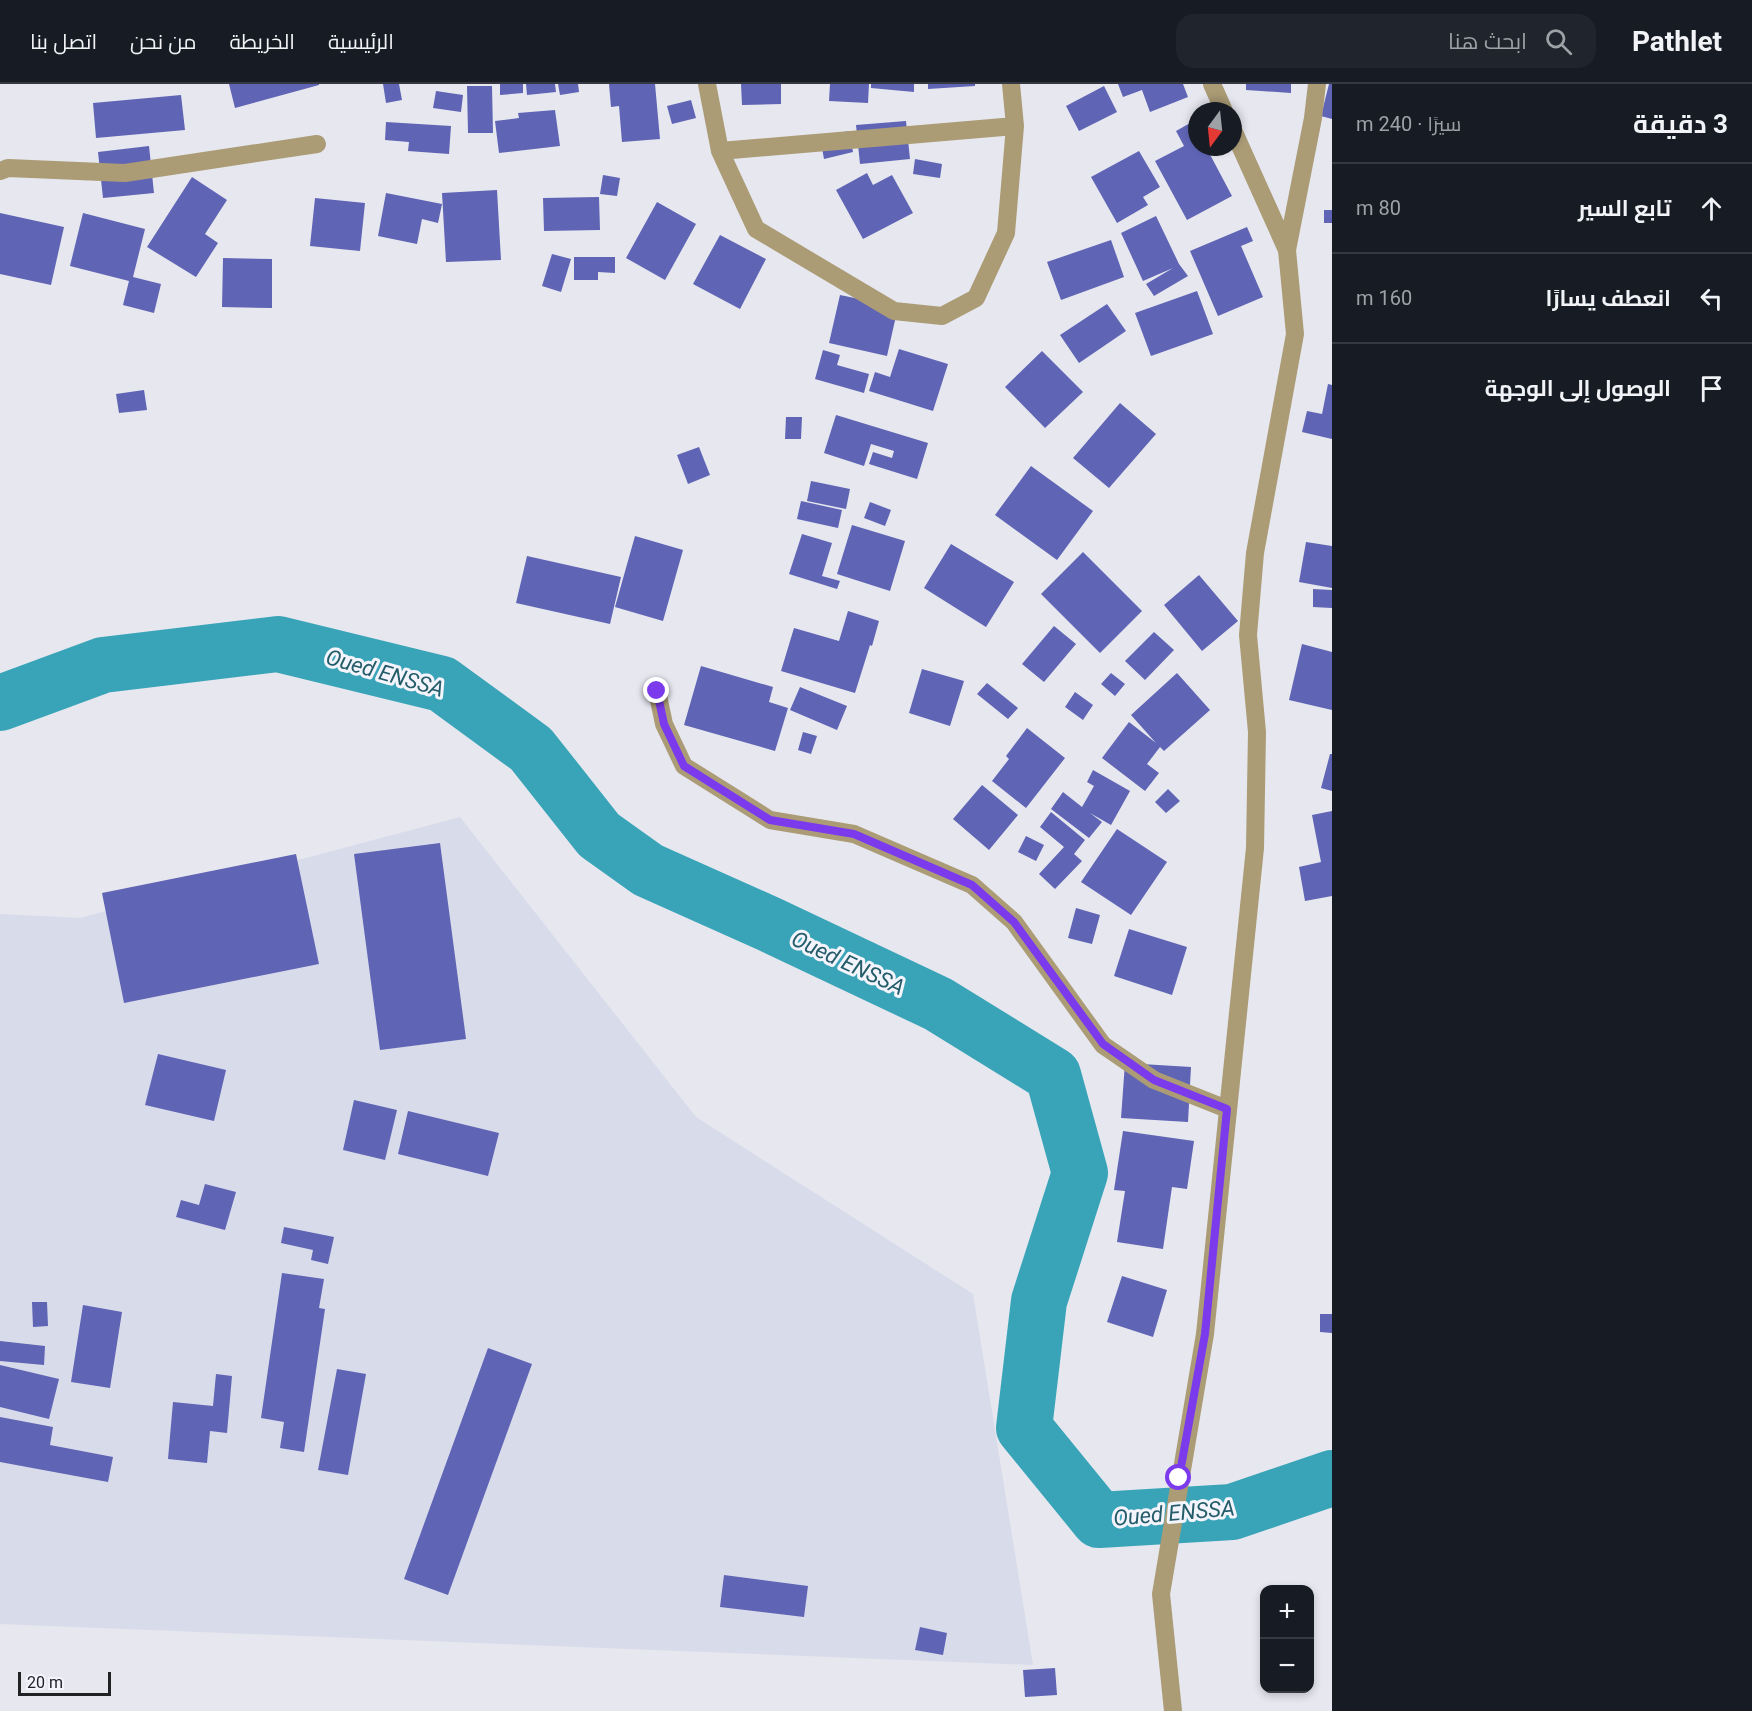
<!DOCTYPE html>
<html lang="ar">
<meta charset="utf-8">
<style>
:root{--surface:#171b24;--page:#20242c;--text:#f1f3f6;--muted:#9ea1a6;--line:#363941}
body{margin:0;font-family:Roboto,Cairo,sans-serif;background:var(--page);color:var(--text);direction:rtl}
.controls{position:absolute;right:18px;bottom:18px;display:grid;overflow:hidden;border-radius:12px;box-shadow:0 3px 9px #0003}
.controls button{width:54px;height:54px;display:grid;place-items:center;padding:0;border:0;border-bottom:2px solid var(--line);background:var(--surface);color:var(--text);font:30px sans-serif}
.compass{position:absolute;left:1188px;top:18px;width:54px;height:54px;border-radius:50%;background:var(--surface);box-shadow:0 3px 9px #0003;rotate:195deg}
.scale{position:absolute;left:18px;bottom:15px;width:93px;box-sizing:border-box;padding-left:6px;border:3px solid #222225;border-top:0;font-size:16px;line-height:21px;white-space:nowrap;color:#222225;-webkit-text-stroke:4px #f3f4fc;paint-order:stroke}
.stop{position:absolute;width:18px;height:18px;margin:-14px;border:4px solid #7c3aed;border-radius:50%;background:#fff}
.stop.end{background:#7c3aed;border-color:#fff;box-shadow:0 2px 6px #0008}
.list{margin:0;padding:0;list-style:none}
h2{display:flex;justify-content:space-between;align-items:center;height:78px;margin:0;padding:0 24px;font-size:26px}
h2 small{font-size:20px;font-weight:400;color:var(--muted)}
.list li{display:grid;grid-template-columns:39px 1fr auto;gap:18px;align-items:center;box-sizing:border-box;height:90px;padding:0 24px;border-top:2px solid var(--line)}
.list b{display:block;font-size:22px;white-space:nowrap}
.list em{font-size:20px;font-style:normal;color:var(--muted)}
.icon{flex:none;width:33px;height:33px;fill:none;stroke:currentColor;stroke-width:2;stroke-linecap:round;stroke-linejoin:round}
.map{position:relative;flex:none;width:1332px;height:1627px;overflow:hidden;direction:ltr}
header{display:flex;align-items:center;gap:36px;box-sizing:border-box;height:84px;padding:0 30px;background:var(--surface);border-bottom:2px solid var(--line)}
header strong{font-size:28px}
nav{display:flex;gap:33px;margin-inline-start:auto;font-size:21px}
.search{width:420px;height:54px;background:var(--page);display:flex;align-items:center;gap:15px;box-sizing:border-box;padding:0 21px;border-radius:18px;color:var(--muted);font-size:22px}
main{display:flex}
aside{flex:1;background:var(--surface)}
.map>svg:first-child{display:block}
</style>
<header>
<strong>Pathlet</strong>
<div class="search"><svg class="icon" aria-label="search" viewBox="0 0 24 24"><circle cx="10" cy="10" r="6"/><path d="M15 15l6 6"/></svg>ابحث هنا</div>
<nav><a>الرئيسية</a><a>الخريطة</a><a>من نحن</a><a>اتصل بنا</a></nav>
</header>
<main>
<aside>
<h2>3 دقيقة<small>سيرًا · 240 m</small></h2>
<ul class="list">
<li><svg class="icon" aria-label="ahead" viewBox="0 0 24 24"><path d="M12 20V5M6 11l6-6 6 6"/></svg><div><b>تابع السير</b></div><em>80 m</em></li>
<li><svg class="icon" aria-label="left" viewBox="0 0 24 24"><path d="M17 20v-9H6M10 6l-5 5 5 5"/></svg><div><b>انعطف يسارًا</b></div><em>160 m</em></li>
<li><svg class="icon" aria-label="arrive" viewBox="0 0 24 24"><path d="M6 21V4h12l-3 4 3 4H6"/></svg><div><b>الوصول إلى الوجهة</b></div></li>
</ul>
</aside>
<div class="map">
<svg width="1332" height="1627" viewBox="0 0 1332 1627">
<rect width="100%" height="100%" fill="#e6e7ef"/>
<!-- built -->
<path fill="#d8dbea" d="M 460,733 L 696,1033 L 973,1210 L 1033,1581 L 0,1540 L 0,830 L 80,834 Z"/>
<g fill="none" stroke-linecap="round" stroke-linejoin="round">
<!-- river -->
<path stroke="#39a4b8" stroke-width="56" d="M 0,619 L 103,581 L 278,560 L 442,600 L 531,665 L 599,751 L 648,786 L 771,841 L 938,920 L 1053,991 L 1080,1089 L 1039,1217 L 1024,1344 L 1099,1436 L 1232,1428 L 1332,1394"/>
</g>
<!-- building -->
<path fill="#5f64b4" d="M 229,0 L 319,0 L 319,1 L 235,24 Z
M 383,0 L 399,0 L 402,16 L 386,19 Z
M 500,0 L 523,0 L 523,9 L 500,11 Z
M 526,0 L 555,0 L 556,8 L 527,11 Z
M 558,0 L 578,0 L 579,8 L 560,11 Z
M 609,0 L 655,0 L 660,55 L 622,58 L 619,22 L 611,23 Z
M 741,0 L 781,0 L 781,20 L 742,21 Z
M 830,0 L 869,0 L 868,19 L 829,17 Z
M 871,0 L 914,0 L 914,8 L 871,4 Z
M 928,0 L 975,0 L 975,2 L 928,5 Z
M 1118,0 L 1183,0 L 1188,13 L 1150,28 L 1142,6 L 1123,13 Z
M 1246,0 L 1291,0 L 1291,9 L 1246,6 Z
M 1329,0 L 1332,0 L 1332,35 L 1321,32 Z
M 467,2 L 492,2 L 493,49 L 468,49 Z
M 1104,2 L 1117,28 L 1079,47 L 1066,22 Z
M 436,7 L 463,11 L 461,28 L 433,24 Z
M 181,11 L 185,46 L 96,54 L 93,19 Z
M 691,16 L 696,34 L 672,40 L 667,22 Z
M 555,26 L 560,62 L 499,69 L 495,37 L 519,34 L 518,29 Z
M 906,37 L 910,75 L 860,80 L 856,41 Z
M 386,38 L 451,42 L 449,70 L 408,67 L 409,58 L 385,56 Z
M 1192,38 L 1197,47 L 1197,63 L 1206,63 L 1232,112 L 1187,136 L 1155,77 L 1184,62 L 1176,47 Z
M 849,47 L 853,68 L 824,75 L 820,53 Z
M 149,62 L 154,109 L 103,114 L 98,68 Z
M 1139,67 L 1160,103 L 1143,113 L 1148,121 L 1117,139 L 1091,93 Z
M 915,75 L 942,80 L 940,94 L 913,90 Z
M 867,89 L 873,101 L 892,91 L 913,129 L 863,155 L 836,106 Z
M 603,91 L 620,94 L 617,112 L 600,110 Z
M 192,93 L 227,116 L 205,150 L 218,159 L 196,193 L 147,163 Z
M 497,106 L 501,176 L 446,178 L 442,109 Z
M 386,109 L 442,120 L 438,139 L 422,135 L 417,160 L 378,152 Z
M 599,113 L 600,146 L 544,147 L 543,114 Z
M 315,114 L 365,119 L 360,167 L 310,162 Z
M 657,118 L 696,140 L 665,196 L 626,174 Z
M 1324,126 L 1332,126 L 1332,139 L 1324,139 Z
M 0,129 L 64,143 L 51,201 L 0,190 Z
M 83,129 L 145,145 L 133,193 L 161,200 L 154,229 L 123,221 L 129,197 L 70,182 Z
M 1156,132 L 1179,180 L 1188,192 L 1154,212 L 1146,200 L 1173,184 L 1143,197 L 1121,149 Z
M 1247,143 L 1253,157 L 1241,162 L 1263,213 L 1218,232 L 1190,167 Z
M 720,151 L 766,175 L 740,225 L 693,200 Z
M 1111,156 L 1124,193 L 1061,216 L 1047,178 Z
M 552,170 L 571,175 L 561,208 L 542,202 Z
M 574,173 L 615,173 L 615,189 L 598,188 L 598,196 L 574,196 Z
M 223,174 L 272,175 L 272,224 L 222,223 Z
M 1197,207 L 1213,250 L 1151,272 L 1135,229 Z
M 840,211 L 898,223 L 887,272 L 829,259 Z
M 1107,220 L 1126,247 L 1079,279 L 1060,251 Z
M 899,265 L 948,280 L 933,327 L 869,307 L 875,288 L 890,293 Z
M 823,266 L 840,271 L 837,281 L 869,290 L 864,309 L 815,295 Z
M 1042,267 L 1083,308 L 1045,344 L 1005,303 Z
M 1328,300 L 1332,301 L 1332,355 L 1302,348 L 1307,327 L 1322,330 Z
M 144,306 L 147,326 L 119,329 L 116,310 Z
M 1120,319 L 1156,350 L 1109,404 L 1073,374 Z
M 836,331 L 928,359 L 917,395 L 869,380 L 873,368 L 892,374 L 894,367 L 871,360 L 864,382 L 824,369 Z
M 786,333 L 802,333 L 801,355 L 785,355 Z
M 699,363 L 710,391 L 688,400 L 677,371 Z
M 1031,382 L 1093,427 L 1057,476 L 995,431 Z
M 811,397 L 850,405 L 846,425 L 807,417 Z
M 801,417 L 842,426 L 838,444 L 797,435 Z
M 870,418 L 891,426 L 885,442 L 864,434 Z
M 852,441 L 905,457 L 890,507 L 837,490 Z
M 802,450 L 832,459 L 822,492 L 840,497 L 837,505 L 789,490 Z
M 635,452 L 683,466 L 663,537 L 615,523 Z
M 1306,458 L 1332,462 L 1332,504 L 1299,498 Z
M 951,460 L 1014,498 L 986,543 L 924,504 Z
M 1083,468 L 1142,527 L 1100,569 L 1041,510 Z
M 527,472 L 621,493 L 610,540 L 516,519 Z
M 1199,491 L 1238,537 L 1202,567 L 1164,521 Z
M 1313,505 L 1332,506 L 1332,524 L 1313,523 Z
M 848,527 L 879,537 L 872,562 L 870,561 L 855,609 L 781,587 L 794,544 L 839,557 Z
M 1054,542 L 1076,560 L 1044,598 L 1022,580 Z
M 1154,548 L 1174,566 L 1145,596 L 1125,577 Z
M 1302,560 L 1332,568 L 1332,626 L 1289,616 Z
M 701,582 L 773,603 L 769,618 L 788,624 L 775,667 L 684,641 Z
M 922,585 L 964,597 L 950,642 L 909,629 Z
M 1111,589 L 1125,600 L 1115,612 L 1101,600 Z
M 1177,589 L 1210,626 L 1164,667 L 1160,663 L 1147,680 L 1159,689 L 1145,707 L 1102,674 L 1129,638 L 1156,659 L 1131,631 Z
M 987,599 L 1018,624 L 1008,635 L 977,610 Z
M 800,603 L 847,622 L 837,646 L 790,626 Z
M 1075,608 L 1093,621 L 1083,636 L 1065,623 Z
M 1027,644 L 1065,674 L 1026,724 L 992,697 L 1009,675 L 1006,672 Z
M 803,648 L 817,652 L 811,670 L 798,666 Z
M 1330,670 L 1332,670 L 1332,707 L 1321,704 Z
M 1093,686 L 1130,707 L 1111,741 L 1090,729 L 1102,738 L 1089,754 L 1051,725 L 1063,708 L 1082,723 L 1094,702 L 1087,698 Z
M 982,701 L 1018,731 L 989,766 L 953,735 Z
M 1168,705 L 1180,717 L 1166,729 L 1155,718 Z
M 1332,727 L 1332,812 L 1305,817 L 1299,783 L 1321,778 L 1312,731 Z
M 1051,728 L 1085,756 L 1074,770 L 1082,777 L 1055,805 L 1039,790 L 1064,763 L 1040,743 Z
M 1117,745 L 1167,778 L 1131,831 L 1081,798 Z
M 1026,752 L 1044,761 L 1036,777 L 1018,768 Z
M 440,759 L 466,955 L 380,966 L 354,770 Z
M 296,770 L 319,880 L 124,919 L 102,809 Z
M 1076,824 L 1100,831 L 1092,860 L 1068,854 Z
M 1129,845 L 1187,863 L 1172,911 L 1114,892 Z
M 158,970 L 226,986 L 214,1037 L 145,1021 Z
M 1125,979 L 1191,983 L 1188,1038 L 1121,1034 Z
M 354,1016 L 397,1026 L 385,1076 L 343,1066 Z
M 408,1027 L 499,1049 L 488,1092 L 398,1070 Z
M 1123,1047 L 1194,1057 L 1187,1105 L 1172,1103 L 1163,1165 L 1117,1158 L 1125,1107 L 1114,1106 Z
M 205,1100 L 236,1108 L 225,1146 L 176,1133 L 181,1116 L 199,1121 Z
M 284,1143 L 334,1153 L 328,1180 L 311,1176 L 313,1166 L 281,1159 Z
M 282,1189 L 324,1195 L 319,1224 L 325,1225 L 304,1368 L 280,1364 L 284,1338 L 261,1334 Z
M 1122,1192 L 1167,1206 L 1153,1253 L 1107,1238 Z
M 32,1218 L 47,1218 L 48,1242 L 33,1243 Z
M 83,1221 L 122,1228 L 110,1304 L 71,1298 Z
M 1320,1230 L 1332,1230 L 1332,1249 L 1320,1248 Z
M 0,1257 L 45,1262 L 44,1281 L 0,1277 Z
M 488,1264 L 532,1280 L 448,1511 L 404,1495 Z
M 0,1281 L 59,1295 L 49,1335 L 0,1323 Z
M 337,1285 L 366,1290 L 348,1391 L 318,1386 Z
M 216,1290 L 232,1292 L 227,1349 L 210,1347 L 207,1379 L 168,1375 L 173,1318 L 213,1322 Z
M 0,1333 L 53,1343 L 50,1361 L 113,1373 L 108,1398 L 0,1378 Z
M 724,1491 L 808,1502 L 804,1533 L 720,1523 Z
M 920,1543 L 947,1549 L 943,1571 L 915,1566 Z
M 1055,1584 L 1057,1611 L 1025,1613 L 1023,1586 Z"/>
<g fill="none" stroke-linecap="round" stroke-linejoin="round">
<!-- minor -->
<path stroke="#ab9c76" stroke-width="18" d="M 707,0 L 720,67 L 756,145 L 894,227 L 942,232 L 976,214 L 1006,149 L 1015,42 L 1011,0
M 1212,0 L 1224,27
M 1233,46 L 1287,166
M 720,67 L 1015,42
M 0,87 L 8,84 L 125,89 L 317,60
M 657,607 L 664,640 L 684,682 L 770,736 L 854,750 L 972,801 L 1014,838 L 1103,961 L 1154,996 L 1227,1025
M 1173,1627 L 1161,1510 L 1205,1250 L 1255,764 L 1257,648 L 1248,551 L 1255,469 L 1295,250 L 1287,166 L 1313,34 L 1317,0"/>
</g>
<g fill="none" stroke-linecap="round" stroke-linejoin="round">
<!-- route -->
<path stroke="#7c3aed" stroke-width="8" d="M 657,607 L 664,640 L 684,682 L 770,736 L 854,750 L 972,801 L 1014,838 L 1103,960 L 1154,996 L 1227,1025 L 1205,1250 L 1179,1394"/>
</g>
<g text-anchor="middle" dominant-baseline="central" stroke-width="6" stroke-linejoin="round" paint-order="stroke">
<!-- water labels -->
<g font-size="22" font-style="italic" fill="#245d69" stroke="#f3f4fc">
<text transform="translate(385 589) rotate(16)">Oued ENSSA</text>
<text transform="translate(848 879) rotate(25)">Oued ENSSA</text>
<text transform="translate(1174 1429) rotate(-5)">Oued ENSSA</text>
</g>
</g>
</svg>
<div class="controls">
<button>+</button>
<button>−</button>
</div>
<svg class="compass" viewBox="-18 -18 36 36"><path d="M0-13l5 13h-10z" fill="#e53935"/><path d="M0 13l5-13h-10z" fill="#9ea1a6"/></svg>
<div class="scale">20 m</div>
<div class="stop" style="left:1179px;top:1394px"></div>
<div class="stop end" style="left:657px;top:607px"></div>
</div>
</main>
